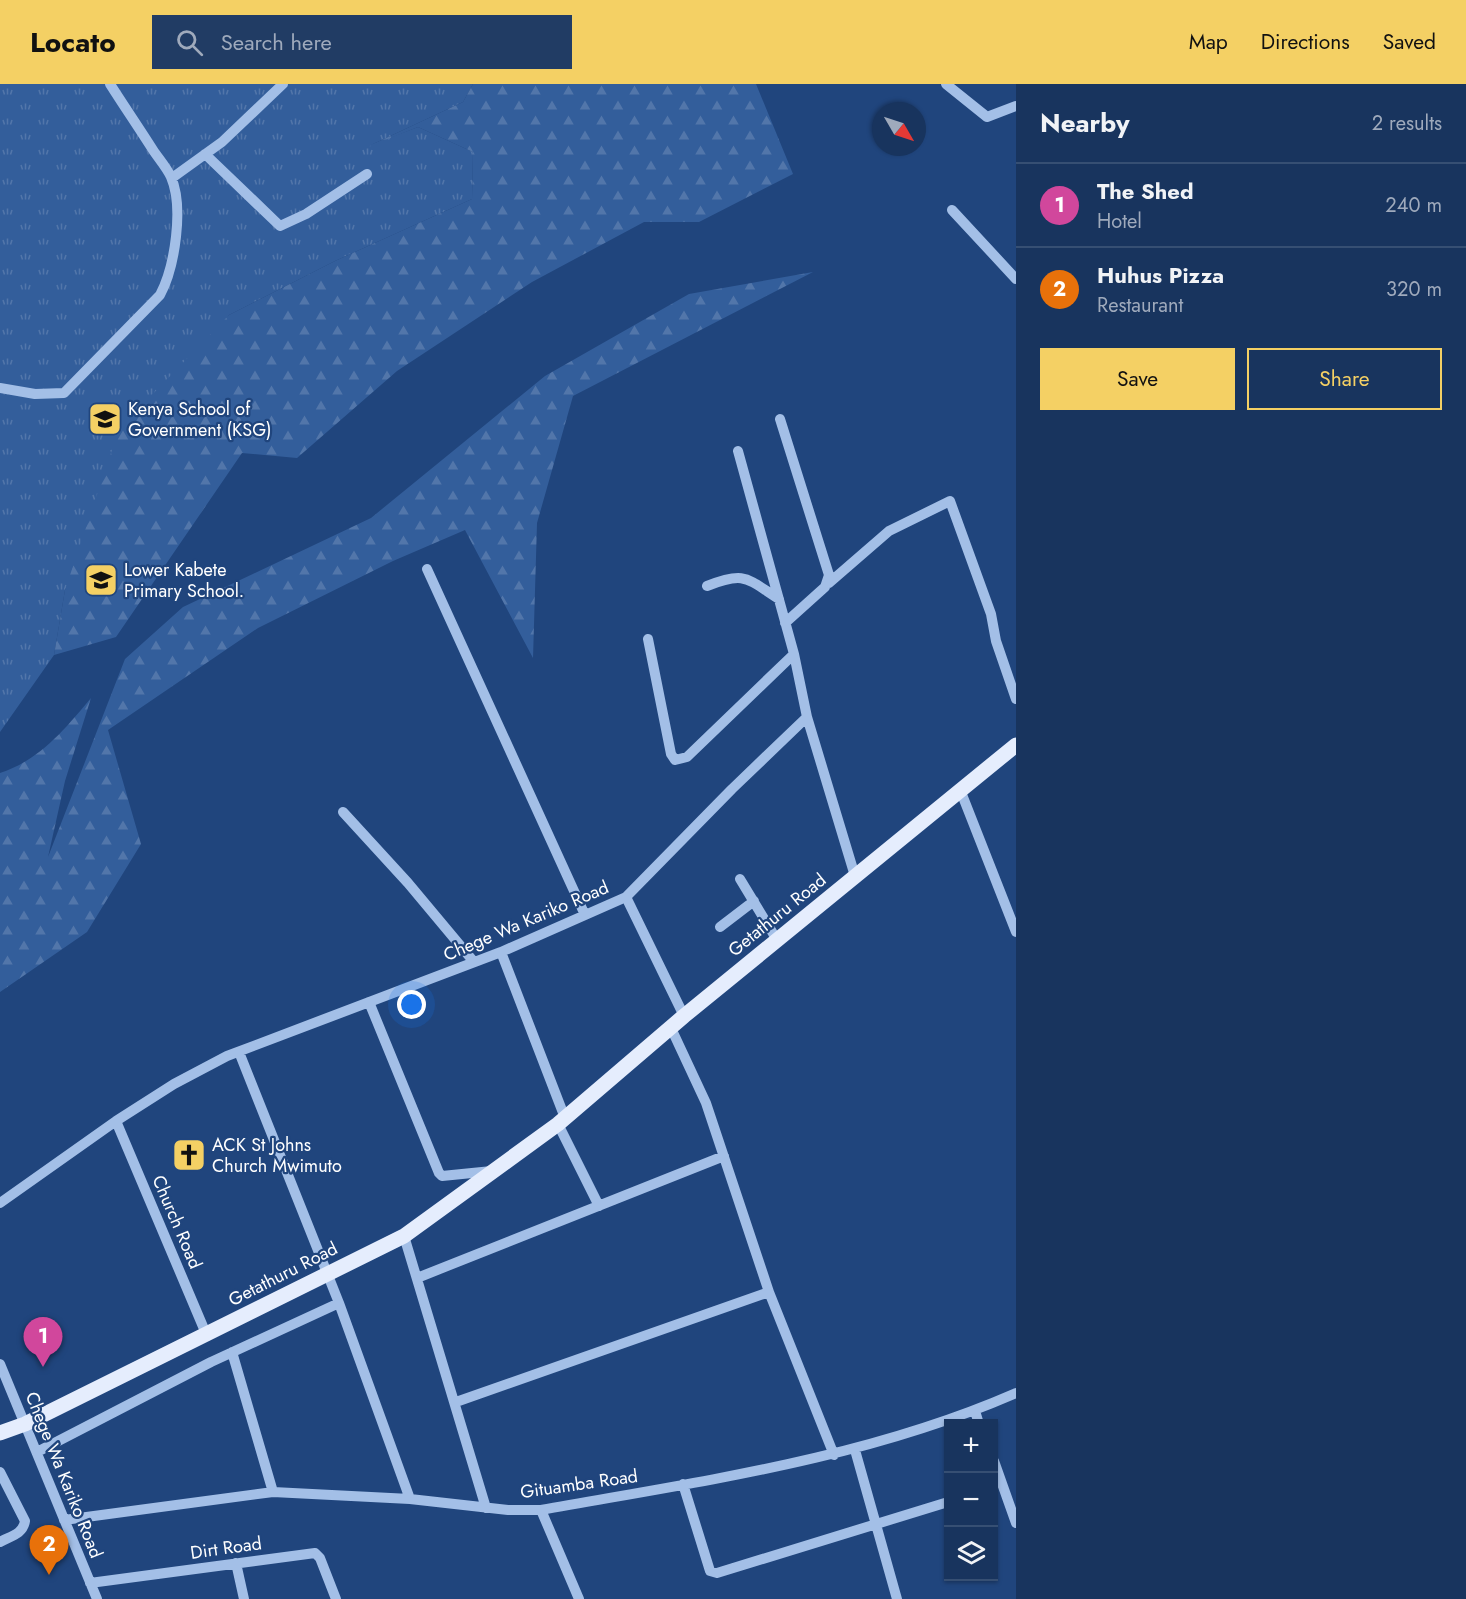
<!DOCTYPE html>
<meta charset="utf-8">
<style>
:root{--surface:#18345e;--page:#213c64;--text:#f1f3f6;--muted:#9faabc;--line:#364f73;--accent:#f4d064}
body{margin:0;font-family:Jost,sans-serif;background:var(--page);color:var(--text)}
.controls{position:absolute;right:18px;bottom:18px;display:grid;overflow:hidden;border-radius:0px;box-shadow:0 2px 4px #0004}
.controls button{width:54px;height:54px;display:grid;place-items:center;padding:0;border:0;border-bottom:2px solid var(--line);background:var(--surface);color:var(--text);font:30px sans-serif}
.compass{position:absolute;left:872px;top:18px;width:54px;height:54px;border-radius:50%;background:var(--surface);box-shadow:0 2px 4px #0004;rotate:129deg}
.you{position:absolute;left:412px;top:921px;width:21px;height:21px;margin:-15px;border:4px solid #fff;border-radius:50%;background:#1a73e8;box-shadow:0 0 0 9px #1a73e833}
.badge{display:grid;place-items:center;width:39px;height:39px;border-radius:50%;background:var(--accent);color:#fff;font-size:20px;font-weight:700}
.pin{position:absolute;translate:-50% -50px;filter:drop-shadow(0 2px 3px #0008)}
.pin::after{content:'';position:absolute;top:32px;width:21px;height:18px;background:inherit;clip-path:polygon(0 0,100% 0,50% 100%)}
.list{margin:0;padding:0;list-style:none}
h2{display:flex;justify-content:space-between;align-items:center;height:78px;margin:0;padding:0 24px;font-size:26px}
h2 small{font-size:20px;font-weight:400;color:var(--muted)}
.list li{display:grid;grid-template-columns:39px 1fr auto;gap:18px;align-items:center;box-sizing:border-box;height:84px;padding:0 24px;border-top:2px solid var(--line)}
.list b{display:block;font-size:22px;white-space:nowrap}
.list p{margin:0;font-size:20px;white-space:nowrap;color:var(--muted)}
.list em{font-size:20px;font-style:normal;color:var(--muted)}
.actions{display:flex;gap:12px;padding:18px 24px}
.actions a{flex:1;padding:14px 0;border:2px solid var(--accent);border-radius:0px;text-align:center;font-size:21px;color:var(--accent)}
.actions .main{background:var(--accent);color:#111}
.icon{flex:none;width:33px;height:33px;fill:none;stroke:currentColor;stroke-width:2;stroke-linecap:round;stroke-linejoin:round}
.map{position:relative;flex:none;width:1016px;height:1515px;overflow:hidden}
header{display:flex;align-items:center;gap:36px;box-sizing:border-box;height:84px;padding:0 30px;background:var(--accent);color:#111}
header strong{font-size:28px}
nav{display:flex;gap:33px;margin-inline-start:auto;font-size:21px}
.search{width:420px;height:54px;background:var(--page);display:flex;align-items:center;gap:15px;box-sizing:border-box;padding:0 21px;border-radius:0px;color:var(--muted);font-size:22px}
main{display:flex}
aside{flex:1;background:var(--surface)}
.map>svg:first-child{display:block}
</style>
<header>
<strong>Locato</strong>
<div class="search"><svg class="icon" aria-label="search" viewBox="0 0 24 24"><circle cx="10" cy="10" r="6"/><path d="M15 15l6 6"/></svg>Search here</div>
<nav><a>Map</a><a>Directions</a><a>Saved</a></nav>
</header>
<main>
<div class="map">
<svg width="1016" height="1515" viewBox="0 0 1016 1515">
<defs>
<pattern id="grass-tufts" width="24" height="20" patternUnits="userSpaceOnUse" patternTransform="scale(1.5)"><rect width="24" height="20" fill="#335e9b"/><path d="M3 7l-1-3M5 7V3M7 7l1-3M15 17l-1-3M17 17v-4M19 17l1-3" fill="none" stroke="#5276aa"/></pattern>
<pattern id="forest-firs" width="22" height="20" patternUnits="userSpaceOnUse" patternTransform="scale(1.5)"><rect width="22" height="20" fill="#335e9b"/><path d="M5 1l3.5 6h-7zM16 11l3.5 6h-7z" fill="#5276aa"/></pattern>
</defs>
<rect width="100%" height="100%" fill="#20457d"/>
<!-- grass -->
<path fill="url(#grass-tufts)" d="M 0,0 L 473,0 L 463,18 L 371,61 L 418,43 L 473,68 L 472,115 L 335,177 L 229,231 L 65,506 L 54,571 L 0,648 Z"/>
<!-- forest -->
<path fill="url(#forest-firs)" d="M 473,0 L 756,0 L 793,90 L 699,138 L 644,138 L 532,198 L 397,287 L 297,374 L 242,369 L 116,553 L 54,571 L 65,506 L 119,345 L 229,231 L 335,177 L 472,115 L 473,68 L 418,43 L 356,68 L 463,18 Z
M 813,188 L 573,312 L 537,439 L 533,574 L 465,446 L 393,477 L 258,544 L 108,646 L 141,760 L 87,848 L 0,908 L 0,689 C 40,676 65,645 91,614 L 65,697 L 48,773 L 125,575 L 183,523 L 371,434 L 545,292 L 689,210 Z"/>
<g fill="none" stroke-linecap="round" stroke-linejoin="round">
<!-- minor -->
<path stroke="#a3bfe7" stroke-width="10" d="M 946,0 L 987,33 L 1016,22
M 205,70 L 280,142 L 306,130 L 367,90
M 172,94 L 222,58 L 283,0
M 952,126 L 1016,195
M 0,304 L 35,310 L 64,309 L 160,211 C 175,183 184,123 171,93 C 167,84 159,75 153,66 C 139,44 124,22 110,0
M 780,335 L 829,491 L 825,503 L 785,539
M 738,367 L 794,570 L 807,633 L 855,792
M 427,485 L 585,831
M 829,499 L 889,447 L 950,417 L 991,530 L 996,557 L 1016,615
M 707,502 C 745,487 746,494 779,515
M 648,555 L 671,670 L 675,676 L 687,673 L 794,570
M 961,708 L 1016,848
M 343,728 L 408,799 L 474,878
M 740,795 L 777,856
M 626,813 L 684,932
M 720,843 L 754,817
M 501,868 L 565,1034
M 369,918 L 439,1089 L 442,1092 L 492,1087
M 239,968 L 339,1219 L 410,1415
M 116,1037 L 207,1252
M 558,1040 L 599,1122
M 0,1119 L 116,1037 L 174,1000 L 227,972 L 501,868 L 626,813 L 732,705 L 807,633
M 404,1152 L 486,1424
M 417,1194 L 724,1072
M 769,1208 L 834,1371
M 232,1268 L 273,1408
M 0,1280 L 97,1515
M 456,1318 L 769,1208 L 706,1019 L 671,944
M 975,1327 L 979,1340
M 855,1366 L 897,1515
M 37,1368 L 211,1278 L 339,1219
M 994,1377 L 1016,1439
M 0,1388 L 25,1437 C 23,1450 11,1452 0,1458
M 683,1400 L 710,1487 L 717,1489 L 948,1418
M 541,1426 L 579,1515
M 64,1436 L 273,1408 L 410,1415 L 508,1426 L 541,1426 C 701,1397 865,1375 1016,1309
M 236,1479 L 244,1515
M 90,1499 L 315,1469 L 320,1474 L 336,1515"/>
<!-- major -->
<path stroke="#e5edfd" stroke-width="15" d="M 0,1349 L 25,1340 L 404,1152 L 558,1040 L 684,932 L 1016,661"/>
</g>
<!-- icons -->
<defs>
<g id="university-square" transform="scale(1.725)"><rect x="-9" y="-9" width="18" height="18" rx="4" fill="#f4d064" stroke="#20457d"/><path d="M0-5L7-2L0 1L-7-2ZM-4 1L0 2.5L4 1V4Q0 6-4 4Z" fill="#111"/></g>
<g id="school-square" transform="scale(1.725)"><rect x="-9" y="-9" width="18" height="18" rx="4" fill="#f4d064" stroke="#20457d"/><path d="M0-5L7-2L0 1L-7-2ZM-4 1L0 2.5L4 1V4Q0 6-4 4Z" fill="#111"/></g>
<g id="church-square" transform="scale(1.725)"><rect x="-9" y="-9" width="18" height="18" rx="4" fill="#f4d064" stroke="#20457d"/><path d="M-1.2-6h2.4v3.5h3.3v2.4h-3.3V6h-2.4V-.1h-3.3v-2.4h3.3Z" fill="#111"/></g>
</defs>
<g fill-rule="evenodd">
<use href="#university-square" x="105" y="335"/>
<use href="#school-square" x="101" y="496"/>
<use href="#church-square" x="189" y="1071"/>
</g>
<g text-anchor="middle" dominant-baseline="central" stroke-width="4.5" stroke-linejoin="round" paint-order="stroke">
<!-- poi labels -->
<g font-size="18" fill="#fff" stroke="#20457d" text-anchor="start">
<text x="128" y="325">Kenya School of<tspan x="128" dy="21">Government (KSG)</tspan></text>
<text x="124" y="486">Lower Kabete<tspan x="124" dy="21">Primary School.</tspan></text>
<text x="212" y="1061">ACK St Johns<tspan x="212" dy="21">Church Mwimuto</tspan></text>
</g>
<!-- street labels -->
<g font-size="18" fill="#fff" stroke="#20457d">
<text transform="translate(777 831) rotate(-39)">Getathuru Road</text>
<text transform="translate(526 837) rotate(-23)">Chege Wa Kariko Road</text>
<text transform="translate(177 1138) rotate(67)">Church Road</text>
<text transform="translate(283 1190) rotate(-27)">Getathuru Road</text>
<text transform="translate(64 1391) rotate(68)">Chege Wa Kariko Road</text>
<text transform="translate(579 1400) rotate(-8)">Gituamba Road</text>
<text transform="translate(226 1464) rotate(-8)">Dirt Road</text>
</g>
</g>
</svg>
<div class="controls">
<button>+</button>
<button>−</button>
<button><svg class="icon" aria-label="layers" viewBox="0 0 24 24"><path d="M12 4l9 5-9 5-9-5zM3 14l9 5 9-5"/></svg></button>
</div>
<svg class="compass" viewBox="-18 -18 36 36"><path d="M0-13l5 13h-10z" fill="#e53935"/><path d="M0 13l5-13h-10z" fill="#9faabc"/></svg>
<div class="you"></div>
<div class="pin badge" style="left:43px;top:1283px;background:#d1479c">1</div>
<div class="pin badge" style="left:49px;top:1491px;background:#e8710a">2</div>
</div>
<aside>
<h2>Nearby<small>2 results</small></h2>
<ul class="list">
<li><span class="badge" style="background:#d1479c">1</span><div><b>The Shed</b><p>Hotel</p></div><em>240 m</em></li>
<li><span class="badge" style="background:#e8710a">2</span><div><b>Huhus Pizza</b><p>Restaurant</p></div><em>320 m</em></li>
</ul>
<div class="actions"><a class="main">Save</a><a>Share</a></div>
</aside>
</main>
